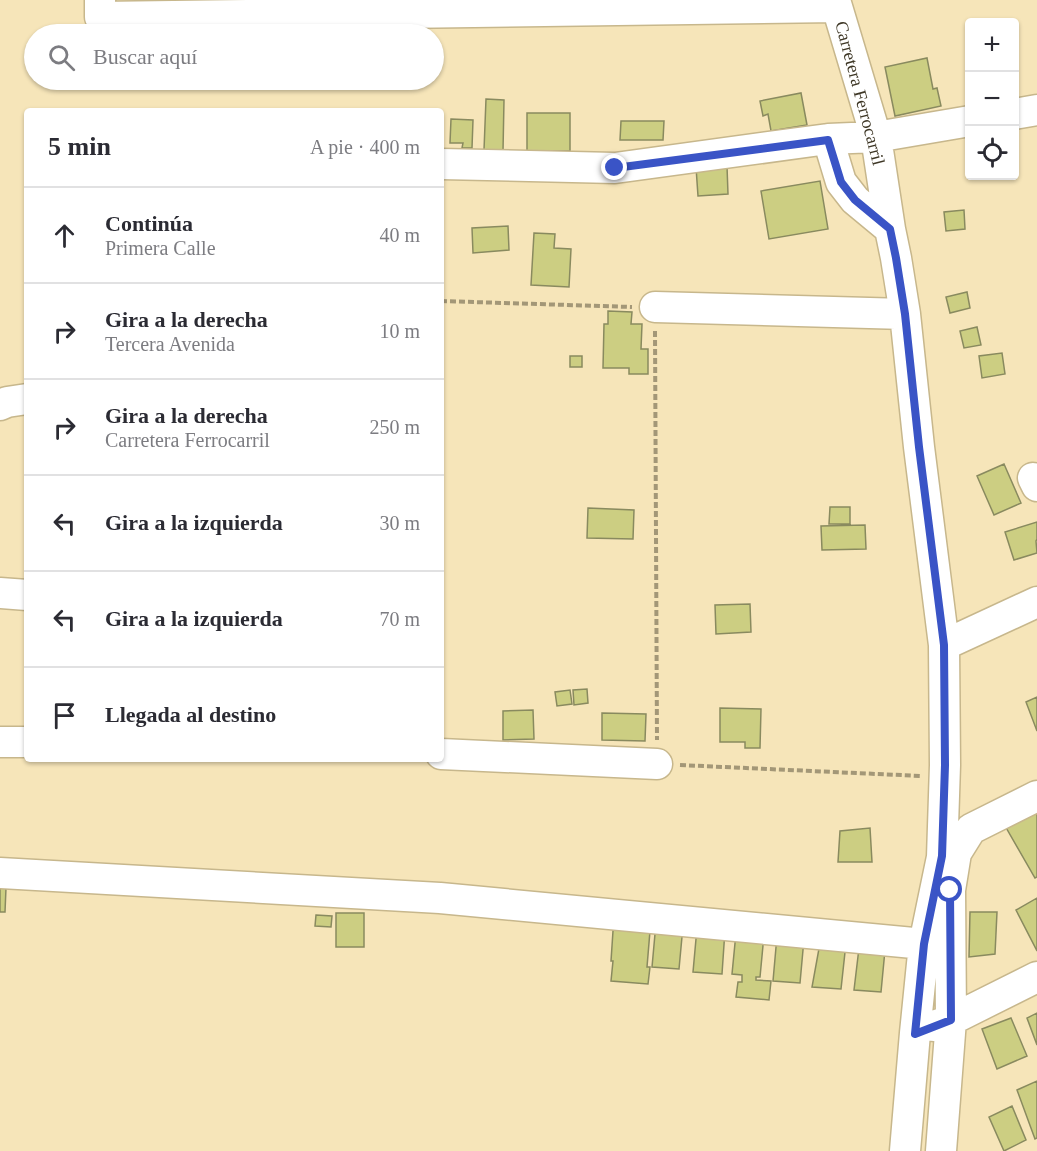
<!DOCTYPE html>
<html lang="es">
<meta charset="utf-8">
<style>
:root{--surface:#fff;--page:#f2f2f3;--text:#2b2b33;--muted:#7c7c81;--line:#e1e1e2}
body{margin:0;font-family:"Times New Roman",serif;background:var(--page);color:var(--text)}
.controls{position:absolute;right:18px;top:18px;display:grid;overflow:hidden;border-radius:6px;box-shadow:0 2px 4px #0004}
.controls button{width:54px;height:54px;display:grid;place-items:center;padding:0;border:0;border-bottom:2px solid var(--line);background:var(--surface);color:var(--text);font:30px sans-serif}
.stop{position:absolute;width:18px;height:18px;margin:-14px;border:4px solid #3a54c6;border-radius:50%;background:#fff}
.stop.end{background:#3a54c6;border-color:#fff;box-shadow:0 2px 6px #0008}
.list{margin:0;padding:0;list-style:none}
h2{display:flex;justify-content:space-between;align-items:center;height:78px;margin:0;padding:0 24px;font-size:26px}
h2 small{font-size:20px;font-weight:400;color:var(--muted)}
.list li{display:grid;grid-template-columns:39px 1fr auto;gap:18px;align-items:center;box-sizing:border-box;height:96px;padding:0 24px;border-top:2px solid var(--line)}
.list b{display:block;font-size:22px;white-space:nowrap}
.list p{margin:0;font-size:20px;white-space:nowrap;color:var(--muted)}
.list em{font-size:20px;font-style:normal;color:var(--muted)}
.icon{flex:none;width:33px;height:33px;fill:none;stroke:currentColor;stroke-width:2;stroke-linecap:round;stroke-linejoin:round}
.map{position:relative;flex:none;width:1037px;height:1151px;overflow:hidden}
.search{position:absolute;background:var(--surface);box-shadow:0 2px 4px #0004;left:24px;top:24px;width:420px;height:66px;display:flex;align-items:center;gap:15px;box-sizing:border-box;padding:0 21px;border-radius:33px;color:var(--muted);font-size:22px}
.panel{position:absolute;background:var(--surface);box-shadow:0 2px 4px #0004;left:24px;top:108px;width:420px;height:654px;border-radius:6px}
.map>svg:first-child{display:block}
</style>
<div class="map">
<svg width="1037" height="1151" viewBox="0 0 1037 1151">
<rect width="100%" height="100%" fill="#f6e5b9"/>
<!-- building -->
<path fill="#ccce82" stroke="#898a5f" stroke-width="1.5" d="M 927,58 L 933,89 L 937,88 L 941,106 L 895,116 L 885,67 Z
M 801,93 L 807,125 L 771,131 L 768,114 L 763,116 L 760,101 Z
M 486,99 L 504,100 L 503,151 L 484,150 Z
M 527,113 L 570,113 L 570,151 L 527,151 Z
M 451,119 L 473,120 L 472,148 L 462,148 L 463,143 L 450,143 Z
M 621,121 L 664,121 L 663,140 L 620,140 Z
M 727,166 L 728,194 L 698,196 L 696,167 Z
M 820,181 L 828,229 L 769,239 L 761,191 Z
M 964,210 L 965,229 L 946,231 L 944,212 Z
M 508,226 L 509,250 L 473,253 L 472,228 Z
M 534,233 L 555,234 L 554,248 L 571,249 L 569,287 L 531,285 Z
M 967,292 L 970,308 L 950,313 L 946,297 Z
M 608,311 L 632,312 L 631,324 L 642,324 L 641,349 L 648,349 L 648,374 L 629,374 L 629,368 L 603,368 L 604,324 L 608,324 Z
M 977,327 L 981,345 L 964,348 L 960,331 Z
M 1002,353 L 1005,374 L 982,378 L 979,356 Z
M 570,356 L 582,356 L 582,367 L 570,367 Z
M 1004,464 L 1021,503 L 994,515 L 977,476 Z
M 830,507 L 850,507 L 850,524 L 829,524 Z
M 588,508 L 634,510 L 633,539 L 587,538 Z
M 1037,522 L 1037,539 L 1036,541 L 1037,553 L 1014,560 L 1005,532 Z
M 865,525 L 866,549 L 822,550 L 821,526 Z
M 750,604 L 751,632 L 716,634 L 715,605 Z
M 587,689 L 588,703 L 574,705 L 573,690 Z
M 570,690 L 572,704 L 557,706 L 555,692 Z
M 1037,697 L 1037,731 L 1026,702 Z
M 720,708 L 761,709 L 760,748 L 745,748 L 745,742 L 720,742 Z
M 533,710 L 534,739 L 503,740 L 503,711 Z
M 602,713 L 646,714 L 645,741 L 602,740 Z
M 1037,807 L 1037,877 L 1035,878 L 1004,824 Z
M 870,828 L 872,862 L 838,862 L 840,831 Z
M 0,887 L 6,888 L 5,912 L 0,912 Z
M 1037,898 L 1037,951 L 1016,910 Z
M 970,912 L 997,912 L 995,954 L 969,957 Z
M 336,913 L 364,913 L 364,947 L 336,947 Z
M 316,915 L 332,916 L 331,927 L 315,926 Z
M 614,916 L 651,919 L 647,967 L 650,967 L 648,984 L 611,981 L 613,961 L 611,961 Z
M 656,923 L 683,926 L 679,969 L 652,967 Z
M 697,928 L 725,930 L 722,974 L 693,972 Z
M 736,933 L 764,935 L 760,977 L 756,977 L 756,980 L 771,981 L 769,1000 L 736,997 L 738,982 L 742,982 L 742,975 L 732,974 Z
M 777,936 L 804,939 L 800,983 L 773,981 Z
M 820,943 L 846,943 L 841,989 L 812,987 Z
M 859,948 L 885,950 L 881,992 L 854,990 Z
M 1037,1013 L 1037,1045 L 1027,1018 Z
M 1011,1018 L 1027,1056 L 997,1069 L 982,1029 Z
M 1037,1081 L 1037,1138 L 1035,1139 L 1017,1090 Z
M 1012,1106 L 1026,1140 L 1004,1151 L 989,1117 Z"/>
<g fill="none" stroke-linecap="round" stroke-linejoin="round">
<!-- minor casing -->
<g stroke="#c7b78c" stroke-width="33">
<path id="minor" d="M 100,0 L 100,17 L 837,7
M 835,0 L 876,137 L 890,229 L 896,258 L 905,314 L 919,447 L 944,645 L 945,765 L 942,857 L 924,944 L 915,1033 L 905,1151
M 1014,114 L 1037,110
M 828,139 L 841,182 L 855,200 L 890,229
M 441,164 L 615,168 L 828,139 L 876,137 L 970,121
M 655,307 L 905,314
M 0,405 L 7,402 L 27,399
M 1033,478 L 1037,486
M 0,593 L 27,595
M 944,645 L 1037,602
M 0,742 L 27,742
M 441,754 L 657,764
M 0,873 L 440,898 L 924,944
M 934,1026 L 951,1020 L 1037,977
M 941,1151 L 951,1020 L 950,890 L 956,853 L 971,829 L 1037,796"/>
</g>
<!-- path -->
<path stroke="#a39777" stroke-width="4" stroke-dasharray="6 3" stroke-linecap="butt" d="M 441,301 L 632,307
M 655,331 L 657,740
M 680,765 L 921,776"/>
<!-- minor -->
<use href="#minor" stroke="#fff" stroke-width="30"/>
</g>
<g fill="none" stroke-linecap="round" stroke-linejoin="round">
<!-- route -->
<path stroke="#3a54c6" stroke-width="8" d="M 615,168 L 828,140 L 841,182 L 855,200 L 890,229 L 896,258 L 905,314 L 919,447 L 944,645 L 945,765 L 942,856 L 924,944 L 915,1034 L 951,1020 L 950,890"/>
</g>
<g text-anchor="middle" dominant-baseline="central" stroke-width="4.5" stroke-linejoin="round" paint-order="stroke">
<!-- street labels -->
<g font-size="18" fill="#3d3625" stroke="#fff">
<text transform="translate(860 93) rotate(75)">Carretera Ferrocarril</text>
</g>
</g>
</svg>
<div class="controls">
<button>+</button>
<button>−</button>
<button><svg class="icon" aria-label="locate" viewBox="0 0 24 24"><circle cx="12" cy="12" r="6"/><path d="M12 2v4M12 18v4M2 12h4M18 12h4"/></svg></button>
</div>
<div class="stop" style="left:950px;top:890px"></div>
<div class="stop end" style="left:615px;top:168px"></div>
<div class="search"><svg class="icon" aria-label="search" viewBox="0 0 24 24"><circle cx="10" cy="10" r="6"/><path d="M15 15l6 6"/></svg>Buscar aquí</div>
<section class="panel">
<h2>5 min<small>A pie · 400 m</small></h2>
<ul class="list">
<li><svg class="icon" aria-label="ahead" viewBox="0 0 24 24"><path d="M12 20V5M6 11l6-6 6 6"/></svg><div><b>Continúa</b><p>Primera Calle</p></div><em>40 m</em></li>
<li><svg class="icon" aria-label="right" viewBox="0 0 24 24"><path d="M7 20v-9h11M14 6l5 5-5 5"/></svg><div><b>Gira a la derecha</b><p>Tercera Avenida</p></div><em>10 m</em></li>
<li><svg class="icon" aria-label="right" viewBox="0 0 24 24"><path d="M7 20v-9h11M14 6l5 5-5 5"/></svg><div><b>Gira a la derecha</b><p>Carretera Ferrocarril</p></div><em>250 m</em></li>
<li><svg class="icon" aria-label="left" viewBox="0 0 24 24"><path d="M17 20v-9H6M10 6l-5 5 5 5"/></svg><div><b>Gira a la izquierda</b></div><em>30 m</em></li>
<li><svg class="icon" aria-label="left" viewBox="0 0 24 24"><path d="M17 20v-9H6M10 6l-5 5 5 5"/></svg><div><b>Gira a la izquierda</b></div><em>70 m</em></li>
<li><svg class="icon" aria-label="arrive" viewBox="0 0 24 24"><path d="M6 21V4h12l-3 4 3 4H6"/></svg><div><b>Llegada al destino</b></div></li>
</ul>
</section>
</div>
